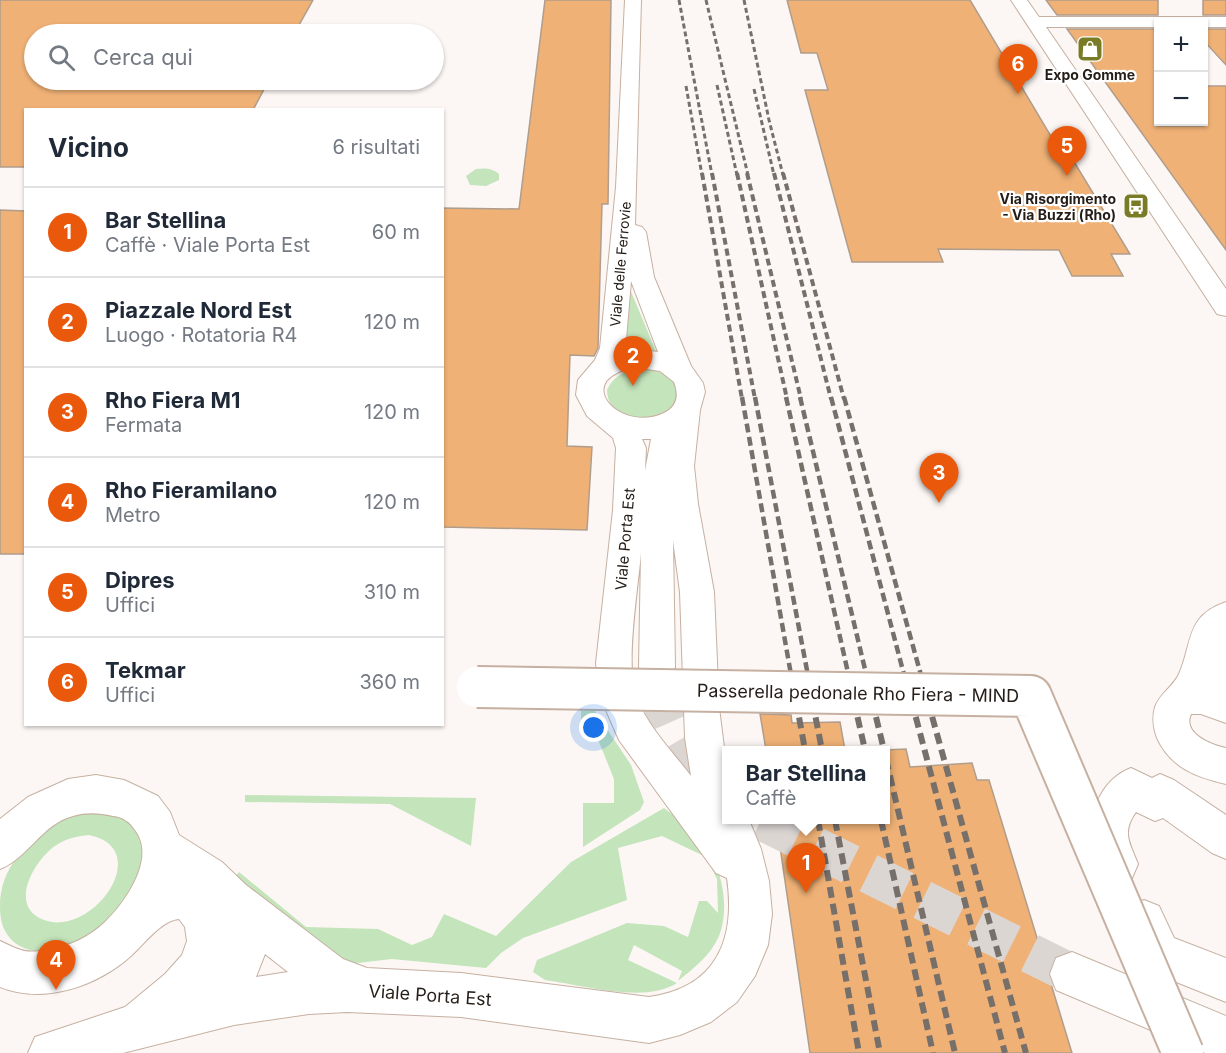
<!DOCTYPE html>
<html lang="it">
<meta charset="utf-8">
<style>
:root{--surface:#fff;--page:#f6f6f7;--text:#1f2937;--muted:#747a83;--line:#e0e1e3;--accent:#ea580c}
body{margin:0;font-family:Inter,sans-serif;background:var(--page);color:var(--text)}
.controls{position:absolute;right:18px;top:18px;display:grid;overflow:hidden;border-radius:0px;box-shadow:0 2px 4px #0004}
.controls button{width:54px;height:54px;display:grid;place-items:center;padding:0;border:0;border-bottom:2px solid var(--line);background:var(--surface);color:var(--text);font:30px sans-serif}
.you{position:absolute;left:594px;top:728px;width:21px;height:21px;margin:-15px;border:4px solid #fff;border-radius:50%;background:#1a73e8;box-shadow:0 0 0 9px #1a73e833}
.badge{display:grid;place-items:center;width:39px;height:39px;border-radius:50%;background:var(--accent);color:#fff;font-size:20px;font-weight:700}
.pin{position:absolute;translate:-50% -50px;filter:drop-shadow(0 2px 3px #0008)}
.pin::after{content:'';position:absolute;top:32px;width:21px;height:18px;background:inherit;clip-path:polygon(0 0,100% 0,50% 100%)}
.popup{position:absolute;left:722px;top:746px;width:168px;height:78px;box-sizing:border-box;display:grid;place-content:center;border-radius:0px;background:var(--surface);filter:drop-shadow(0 2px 4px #0005);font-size:20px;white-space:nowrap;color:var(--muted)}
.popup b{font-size:22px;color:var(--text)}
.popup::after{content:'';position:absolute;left:50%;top:100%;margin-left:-12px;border:12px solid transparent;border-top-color:var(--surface)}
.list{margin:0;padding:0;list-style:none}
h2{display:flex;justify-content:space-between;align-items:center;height:78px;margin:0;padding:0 24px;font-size:26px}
h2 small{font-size:20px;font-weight:400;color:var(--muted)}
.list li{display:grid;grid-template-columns:39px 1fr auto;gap:18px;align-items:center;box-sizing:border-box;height:90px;padding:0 24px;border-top:2px solid var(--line)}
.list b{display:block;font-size:22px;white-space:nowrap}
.list p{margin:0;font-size:20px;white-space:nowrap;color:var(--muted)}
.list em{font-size:20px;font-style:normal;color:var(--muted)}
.icon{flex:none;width:33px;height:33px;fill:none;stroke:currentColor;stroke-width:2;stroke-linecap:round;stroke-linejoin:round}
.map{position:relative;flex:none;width:1226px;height:1053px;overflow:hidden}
.search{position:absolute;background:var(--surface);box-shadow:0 2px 4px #0004;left:24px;top:24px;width:420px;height:66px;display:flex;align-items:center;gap:15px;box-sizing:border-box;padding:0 21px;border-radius:33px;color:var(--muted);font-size:22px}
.panel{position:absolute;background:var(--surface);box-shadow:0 2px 4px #0004;left:24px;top:108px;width:420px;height:618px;border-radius:0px}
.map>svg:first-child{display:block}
</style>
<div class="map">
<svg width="1226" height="1053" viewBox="0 0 1226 1053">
<rect width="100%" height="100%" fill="#fcf7f4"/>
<!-- green -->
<path fill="#c4e4bb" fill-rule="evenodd" d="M 476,169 C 485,168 492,168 499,174 L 499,180 L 486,186 L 470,185 L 466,176 Z
M 624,275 L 656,351 L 624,350 Z
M 636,369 C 705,368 677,436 624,414 C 613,409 607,402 607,390 C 613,377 622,372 636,369 Z
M 581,690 L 631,765 L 644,802 L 640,810 L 583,847 L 583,803 L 614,803 L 614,779 L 597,737 L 581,736 Z
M 245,795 L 476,798 L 471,846 L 390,804 L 245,802 Z
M 664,808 C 676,817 691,826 700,838 C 721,863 731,905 719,936 C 711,955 694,968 678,981 L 682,971 L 634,945 L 628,960 L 677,983 C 644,1004 583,985 545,980 L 533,972 L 537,960 L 627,923 L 664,926 L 688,937 L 699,901 L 707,901 L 718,913 L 717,879 L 706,857 L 662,836 L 618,848 L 627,900 L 523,938 L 501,953 L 486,968 L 392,959 L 358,963 L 338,961 L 233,880 L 239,872 L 306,927 L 378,929 L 412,945 L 432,937 L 444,914 L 496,936 L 571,862 Z
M 103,812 C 110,814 119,816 125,820 C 142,832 151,861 140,881 C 134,890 126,898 120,906 C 114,915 106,929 97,934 C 75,948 38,960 15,943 C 3,933 0,921 0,906 C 0,869 25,843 55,823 C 69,814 87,813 103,812 ZM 89,835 C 156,849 92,938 44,920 C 6,906 36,857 58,844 C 68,838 78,836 89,835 Z"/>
<!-- building -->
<path fill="#efb176" stroke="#b09d8c" stroke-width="1.5" d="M 0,0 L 313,0 L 294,34 L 34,34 L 34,80 L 269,80 L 253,110 L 26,110 L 26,167 L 0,167 Z
M 545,0 L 611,0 L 608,204 L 602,204 L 598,348 L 594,356 L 570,355 L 567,446 L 592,447 L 587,530 L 442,527 L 442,208 L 519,209 Z
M 787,0 L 970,0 L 1065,160 L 1073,160 L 1130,254 L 1111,254 L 1123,276 L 1072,276 L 1059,250 L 938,249 L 943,262 L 852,262 L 805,90 L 828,90 L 817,53 L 801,53 Z
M 1046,0 L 1158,0 L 1158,15 L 1057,15 Z
M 1203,0 L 1226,0 L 1226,15 L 1203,15 Z
M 1067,29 L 1158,29 L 1158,126 L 1203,126 L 1203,86 L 1226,86 L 1226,250 Z
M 1203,29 L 1226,29 L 1226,65 L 1203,40 Z
M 0,210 L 26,211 L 26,554 L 0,554 Z
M 760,714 L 791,715 L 792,723 L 840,722 L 845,750 L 766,750 Z
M 906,749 L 910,767 L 972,763 L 977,780 L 989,780 L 1072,1053 L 810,1053 L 776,819 L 885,819 L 885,750 Z"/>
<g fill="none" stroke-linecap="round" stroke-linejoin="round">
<!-- minor-tunnel-far1 -->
<path stroke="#dcd6d3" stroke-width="32" stroke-dasharray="32 16" stroke-linecap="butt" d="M 657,668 L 660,686"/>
<!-- minor-tunnel -->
<path stroke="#dcd6d3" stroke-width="40" stroke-dasharray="40 20" stroke-linecap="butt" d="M 659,684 C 666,730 693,765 726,796
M 761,820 L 1072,974"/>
<!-- minor casing -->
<g stroke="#c6b0a1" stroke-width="2">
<path id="minor" d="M 625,0 L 641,0 L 635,225 L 642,227 L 646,232 L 654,277 L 691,366 L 703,383 L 705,392 L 700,410 L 694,466 L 698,504 L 714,592 L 719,708 L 726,763 L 726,820 L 749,820 L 761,849 L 769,881 L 772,914 L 768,945 L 755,976 L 737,1002 L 711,1022 L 680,1035 L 649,1043 L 461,1017 L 347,1012 L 309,1014 L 234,1025 L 123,1053 L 28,1053 L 35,1037 L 125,1007 L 165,974 L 182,955 L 187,941 L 185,927 L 179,919 C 162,920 144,944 132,955 C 98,986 44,1005 0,987 L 0,941 C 7,944 14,948 21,950 C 29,953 40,951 48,950 C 70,946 88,938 105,922 C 125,903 157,858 135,830 C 130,822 123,817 113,816 C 99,813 87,812 73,816 C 42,824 28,858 0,869 L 0,819 L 28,797 L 68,779 L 96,775 L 124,780 L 158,796 L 170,812 L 179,835 L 222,862 L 246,885 L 343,959 L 367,968 L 461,973 L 649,997 C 716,988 736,940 727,878 L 716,873 L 619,740 L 599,694 L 596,663 L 613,510 L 616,448 L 613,438 L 587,416 L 576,395 L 578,380 L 595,360 L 600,348 L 616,187 ZM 631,281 L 658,352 L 633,349 L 625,351 ZM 634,367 L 660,371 L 674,382 C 679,395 678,406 664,413 C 624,432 581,390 617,373 C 622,370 629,369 634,367 ZM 642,439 L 651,439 L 645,471 L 646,448 ZM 673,540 L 680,592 L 685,738 L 691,776 C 672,751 647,726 636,696 C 625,666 638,588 641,553 L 639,667 L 644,678 L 657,682 L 670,678 L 675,667 ZM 265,954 L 288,972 L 256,977 Z
M 1011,0 L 1027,0 L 1039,17 L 1226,17 L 1226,27 L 1204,27 L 1204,22 L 1158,22 L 1158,27 L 1046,27 L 1226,289 L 1226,316 L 1217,314 Z
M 1226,602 L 1226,723 L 1201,714 L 1191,714 C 1182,734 1212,745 1226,748 L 1226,784 C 1196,777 1171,768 1157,738 C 1153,727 1152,718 1155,707 C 1160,693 1173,687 1179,674 C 1193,642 1185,616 1226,602 Z
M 1131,768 L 1152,778 L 1160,774 L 1174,780 L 1226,815 L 1226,859 L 1212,853 L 1163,818 L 1155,821 L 1136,812 C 1121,833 1130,843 1138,864 L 1132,878 L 1118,884 L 1104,878 L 1086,836 C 1093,808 1102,779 1131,768 Z
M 1144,900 L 1159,906 L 1174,938 L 1226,958 L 1226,1002 L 1144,969 L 1123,921 L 1129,906 Z
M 1072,952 L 1226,1016 L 1226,1053 L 1205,1053 L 1056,990 L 1050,974 L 1056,958 Z"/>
</g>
<!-- minor -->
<use href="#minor" fill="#fff" fill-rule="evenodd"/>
<!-- rail-far3 -->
<path stroke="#766f6a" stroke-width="3" stroke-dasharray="5 3" stroke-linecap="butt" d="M 679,0 L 712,175
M 706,0 L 748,175
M 744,0 L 769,120 L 783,175
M 717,85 L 737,175
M 686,86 L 702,175
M 754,89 L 774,175"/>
<!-- rail-far2 -->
<path stroke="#766f6a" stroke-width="4" stroke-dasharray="7 4" stroke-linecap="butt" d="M 702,173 L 742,399
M 712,173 L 755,399
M 737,173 L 787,399
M 747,173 L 801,399
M 774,173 L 831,399
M 783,173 L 844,399"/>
<!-- rail-far1 -->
<path stroke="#766f6a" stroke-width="4.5" stroke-dasharray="9 4.5" stroke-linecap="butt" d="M 742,397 L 793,686
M 755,397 L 810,686
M 786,397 L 851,686
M 800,397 L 869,686
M 831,397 L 907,686
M 844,397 L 924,686"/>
<!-- rail -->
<path stroke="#766f6a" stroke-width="6" stroke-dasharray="11 6" stroke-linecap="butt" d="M 793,684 L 805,750
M 809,684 L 822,750
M 850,684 L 865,750
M 868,684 L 884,750
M 907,684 L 1005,1053
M 923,684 L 1026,1053
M 886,759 L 955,1053
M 818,820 L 859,1053
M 835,820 L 880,1053
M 881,820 L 933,1053"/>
<!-- minor-bridge casing -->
<g stroke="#c6b0a1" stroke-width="44" stroke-linecap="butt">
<path id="minor-bridge" d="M 477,687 L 1031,696 L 1183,1053"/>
</g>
<!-- minor-bridge -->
<use href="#minor-bridge" stroke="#fff" stroke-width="40"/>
</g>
<!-- icons -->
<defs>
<g id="shop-square" transform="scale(1.35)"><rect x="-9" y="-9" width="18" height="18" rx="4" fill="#7a7c25" stroke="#fff"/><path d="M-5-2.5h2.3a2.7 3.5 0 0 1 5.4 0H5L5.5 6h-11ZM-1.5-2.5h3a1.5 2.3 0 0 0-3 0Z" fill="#fff"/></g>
<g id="bus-square" transform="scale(1.35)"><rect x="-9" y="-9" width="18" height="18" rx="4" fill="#7a7c25" stroke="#fff"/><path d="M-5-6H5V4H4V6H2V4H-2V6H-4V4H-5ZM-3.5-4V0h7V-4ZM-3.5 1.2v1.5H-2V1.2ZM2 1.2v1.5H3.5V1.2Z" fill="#fff"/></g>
</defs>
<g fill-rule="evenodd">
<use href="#shop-square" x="1090" y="49"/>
<use href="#bus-square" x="1136" y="206"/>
</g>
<g text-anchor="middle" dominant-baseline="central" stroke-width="4.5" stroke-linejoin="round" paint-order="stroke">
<!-- far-poi labels -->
<g font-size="14" font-weight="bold" fill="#251d17" stroke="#fff">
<text x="1090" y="74">Expo Gomme</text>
<text x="1116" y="198" text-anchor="end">Via Risorgimento<tspan x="1116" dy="16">- Via Buzzi (Rho)</tspan></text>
</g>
<!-- far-street labels -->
<g font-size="14" fill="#251d17" stroke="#fff">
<text transform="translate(620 264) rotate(-85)">Viale delle Ferrovie</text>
</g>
<!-- street labels -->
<g font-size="15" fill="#251d17" stroke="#fff">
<text transform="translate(625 539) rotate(-85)">Viale Porta Est</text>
</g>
<!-- near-street labels -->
<g font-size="18" fill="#251d17" stroke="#fff">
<text transform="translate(858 693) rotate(1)">Passerella pedonale Rho Fiera - MIND</text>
<text transform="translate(430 995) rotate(4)">Viale Porta Est</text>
</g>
</g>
</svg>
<div class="controls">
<button>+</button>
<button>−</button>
</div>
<div class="you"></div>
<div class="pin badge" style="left:806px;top:893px">1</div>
<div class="popup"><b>Bar Stellina</b>Caffè</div>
<div class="pin badge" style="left:633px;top:386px">2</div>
<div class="pin badge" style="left:939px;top:503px">3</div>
<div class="pin badge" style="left:56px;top:990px">4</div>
<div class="pin badge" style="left:1067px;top:176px">5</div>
<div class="pin badge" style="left:1018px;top:94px">6</div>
<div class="search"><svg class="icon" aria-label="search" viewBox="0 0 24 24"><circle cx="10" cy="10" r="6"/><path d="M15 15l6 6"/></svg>Cerca qui</div>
<section class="panel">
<h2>Vicino<small>6 risultati</small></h2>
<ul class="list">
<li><span class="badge">1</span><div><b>Bar Stellina</b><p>Caffè · Viale Porta Est</p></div><em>60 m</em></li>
<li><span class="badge">2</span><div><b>Piazzale Nord Est</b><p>Luogo · Rotatoria R4</p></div><em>120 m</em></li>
<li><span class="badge">3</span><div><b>Rho Fiera M1</b><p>Fermata</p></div><em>120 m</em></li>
<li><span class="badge">4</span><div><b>Rho Fieramilano</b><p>Metro</p></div><em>120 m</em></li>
<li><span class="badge">5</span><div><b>Dipres</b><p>Uffici</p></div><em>310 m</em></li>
<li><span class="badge">6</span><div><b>Tekmar</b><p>Uffici</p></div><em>360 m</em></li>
</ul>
</section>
</div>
